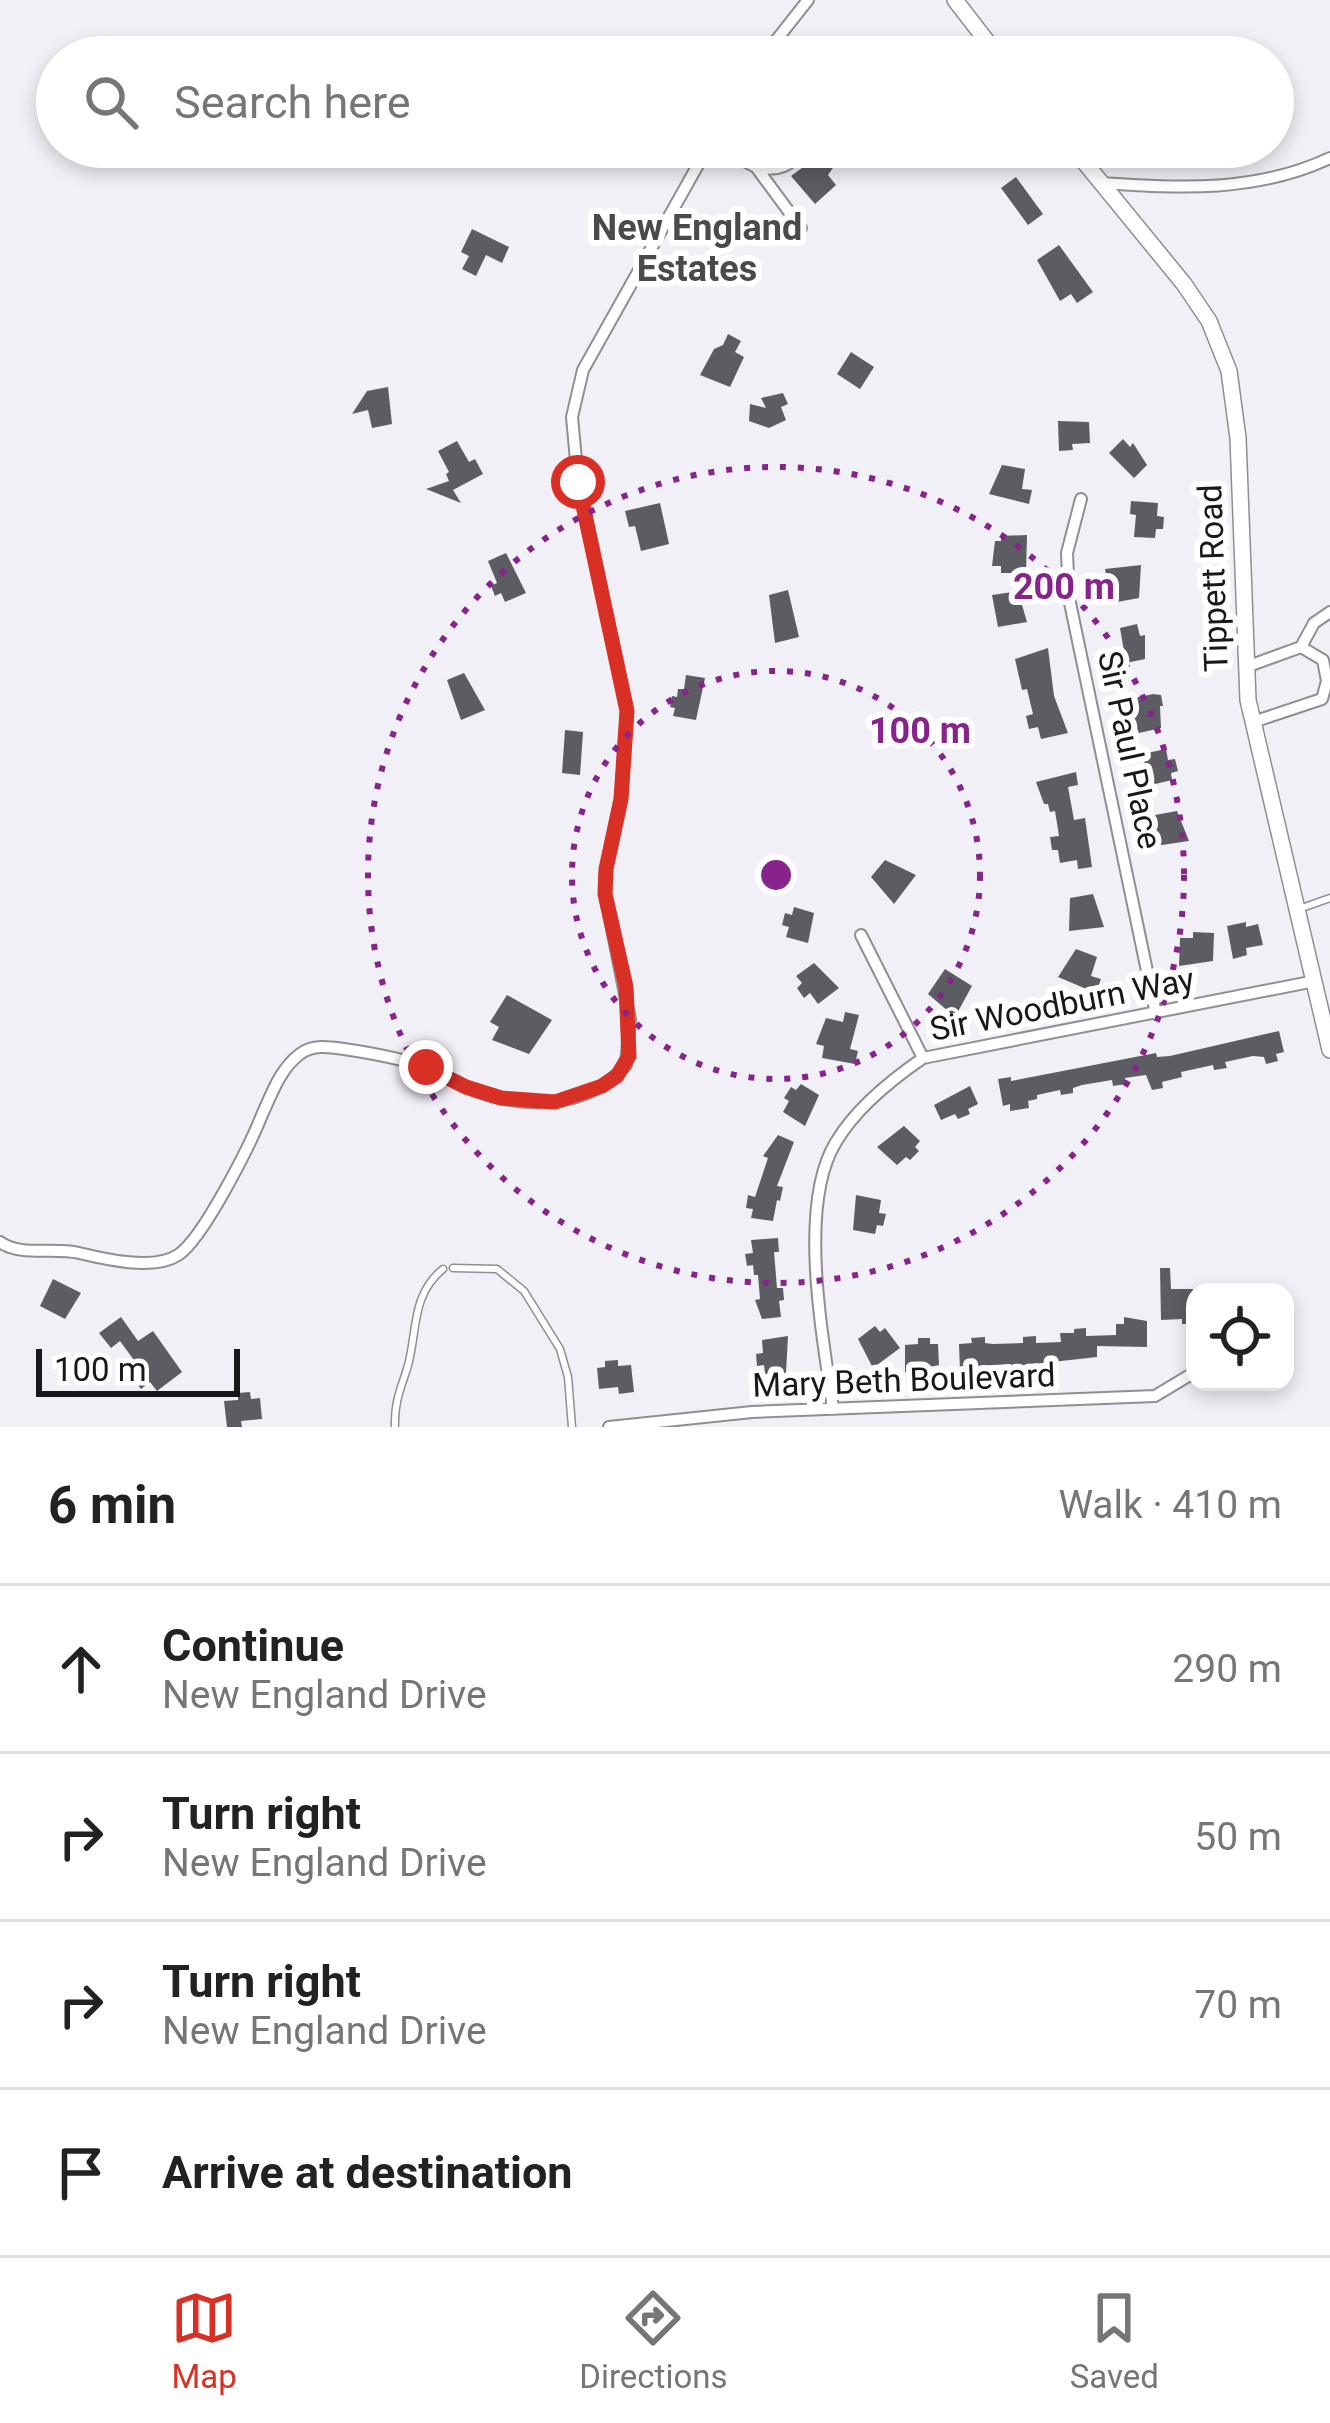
<!DOCTYPE html>
<meta charset="utf-8">
<style>
:root{--surface:#fff;--page:#f6f6f6;--text:#222;--muted:#767676;--line:#e0e0e0;--accent:#d93025}
body{margin:0;font-family:Roboto,sans-serif;background:var(--page);color:var(--text)}
.controls{position:absolute;right:36px;bottom:36px;display:grid;overflow:hidden;border-radius:24px;box-shadow:0 6px 18px #0003}
.controls button{width:108px;height:108px;display:grid;place-items:center;padding:0;border:0;border-bottom:3px solid var(--line);background:var(--surface);color:var(--text);font:60px sans-serif}
.scale{position:absolute;left:36px;bottom:30px;width:204px;box-sizing:border-box;padding-left:12px;border:6px solid #18181a;border-top:0;font-size:33px;line-height:42px;white-space:nowrap;color:#18181a;-webkit-text-stroke:9px #fff;paint-order:stroke}
.stop{position:absolute;width:36px;height:36px;margin:-27px;border:9px solid #d93025;border-radius:50%;background:#fff}
.stop.end{background:#d93025;border-color:#fff;box-shadow:0 3px 12px #0008}
.list{margin:0;padding:0;list-style:none}
h2{display:flex;justify-content:space-between;align-items:center;height:156px;margin:0;padding:0 48px;font-size:51px}
h2 small{font-size:39px;font-weight:400;color:var(--muted)}
.list li{display:grid;grid-template-columns:78px 1fr auto;gap:36px;align-items:center;box-sizing:border-box;height:168px;padding:0 48px;border-top:3px solid var(--line)}
.list b{display:block;font-size:45px;white-space:nowrap}
.list p{margin:0;font-size:39px;white-space:nowrap;color:var(--muted)}
.list em{font-size:39px;font-style:normal;color:var(--muted)}
.icon{flex:none;width:66px;height:66px;fill:none;stroke:currentColor;stroke-width:2;stroke-linecap:round;stroke-linejoin:round}
.map{position:relative;flex:none;width:1330px;height:1427px;overflow:hidden}
.search{position:absolute;background:var(--surface);box-shadow:0 6px 18px #0003;left:36px;right:36px;top:36px;height:132px;display:flex;align-items:center;gap:30px;box-sizing:border-box;padding:0 42px;border-radius:66px;color:var(--muted);font-size:45px}
.sheet{height:828px;background:var(--surface)}
nav{display:flex;justify-content:space-around;align-items:center;box-sizing:border-box;height:168px;border-top:3px solid var(--line);background:var(--surface);font-size:33px;color:var(--muted)}
nav a{display:grid;justify-items:center;gap:6px}
nav .on{color:var(--accent)}
.map>svg:first-child{display:block}
</style>
<div class="map">
<svg width="1330" height="1427" viewBox="0 0 1330 1427">
<rect width="100%" height="100%" fill="#f0f0f6"/>
<!-- building -->
<path fill="#5c5d62" d="M 824,152 L 835,165 L 828,175 L 836,185 L 815,204 L 791,176 Z
M 1016,177 L 1043,214 L 1028,225 L 1001,188 Z
M 472,229 L 509,247 L 502,263 L 486,255 L 476,276 L 462,269 L 469,256 L 461,252 Z
M 1059,245 L 1093,292 L 1077,303 L 1071,294 L 1060,301 L 1037,260 Z
M 728,334 L 741,341 L 735,352 L 744,357 L 730,387 L 700,375 L 714,349 L 723,345 Z
M 851,352 L 874,367 L 860,389 L 837,374 Z
M 388,387 L 392,424 L 372,428 L 368,410 L 352,414 L 367,391 Z
M 783,393 L 788,404 L 781,407 L 786,420 L 769,428 L 749,421 L 750,404 L 766,408 L 761,398 Z
M 1058,421 L 1089,422 L 1090,443 L 1072,444 L 1073,450 L 1059,451 Z
M 1123,439 L 1130,447 L 1133,443 L 1147,465 L 1134,478 L 1109,453 Z
M 457,441 L 469,462 L 475,459 L 483,474 L 453,490 L 461,503 L 426,489 L 449,481 L 446,474 L 449,472 L 438,451 Z
M 1002,465 L 1025,469 L 1022,489 L 1032,490 L 1029,504 L 989,494 Z
M 1131,501 L 1158,503 L 1157,516 L 1164,517 L 1163,529 L 1156,529 L 1155,538 L 1134,537 L 1136,515 L 1130,514 Z
M 660,503 L 669,544 L 641,551 L 635,526 L 629,527 L 625,511 Z
M 1027,535 L 1026,573 L 1001,573 L 1001,566 L 992,566 L 995,541 L 1001,541 L 1001,536 Z
M 506,553 L 526,593 L 505,602 L 501,593 L 495,596 L 491,586 L 497,583 L 488,561 Z
M 1141,565 L 1139,598 L 1117,602 L 1113,582 L 1108,583 L 1105,569 Z
M 788,590 L 799,637 L 775,643 L 769,595 Z
M 1026,590 L 1029,604 L 1022,605 L 1027,622 L 998,627 L 992,595 Z
M 1137,624 L 1140,636 L 1145,635 L 1145,659 L 1126,663 L 1120,628 Z
M 1048,648 L 1054,696 L 1068,733 L 1041,739 L 1038,727 L 1029,729 L 1026,716 L 1033,714 L 1027,689 L 1022,690 L 1015,659 Z
M 464,673 L 485,710 L 461,720 L 447,680 Z
M 686,675 L 705,678 L 696,720 L 673,716 L 675,708 L 670,707 L 672,696 L 677,697 L 678,689 L 684,689 Z
M 1153,694 L 1161,695 L 1163,706 L 1160,706 L 1161,728 L 1139,733 L 1126,700 Z
M 565,730 L 583,732 L 580,775 L 562,773 Z
M 1166,749 L 1168,760 L 1175,759 L 1178,771 L 1171,773 L 1172,780 L 1151,785 L 1142,754 Z
M 1076,772 L 1078,785 L 1068,787 L 1074,820 L 1085,818 L 1092,867 L 1078,869 L 1077,860 L 1060,863 L 1058,850 L 1052,850 L 1050,837 L 1059,836 L 1055,811 L 1050,812 L 1048,804 L 1044,804 L 1036,782 Z
M 1177,811 L 1189,841 L 1155,846 L 1155,815 Z
M 885,860 L 916,875 L 894,904 L 871,877 Z
M 1093,894 L 1104,927 L 1069,931 L 1070,898 Z
M 794,907 L 814,913 L 808,943 L 786,937 L 789,927 L 782,925 L 785,913 L 792,915 Z
M 1246,922 L 1246,927 L 1258,924 L 1263,945 L 1246,948 L 1247,955 L 1233,959 L 1227,926 Z
M 1193,932 L 1214,933 L 1213,961 L 1179,966 L 1180,938 L 1193,938 Z
M 1076,949 L 1097,957 L 1091,976 L 1101,979 L 1096,993 L 1058,977 Z
M 814,963 L 839,988 L 818,1004 L 810,993 L 804,998 L 797,988 L 802,983 L 796,976 Z
M 945,969 L 972,986 L 955,1017 L 928,994 Z
M 507,995 L 552,1020 L 529,1054 L 492,1040 L 499,1027 L 490,1022 Z
M 845,1012 L 859,1015 L 850,1049 L 858,1051 L 855,1064 L 822,1058 L 824,1046 L 816,1044 L 826,1018 L 843,1022 Z
M 1279,1031 L 1284,1052 L 1276,1054 L 1278,1061 L 1266,1064 L 1264,1057 L 1253,1056 L 1225,1062 L 1227,1068 L 1214,1070 L 1213,1065 L 1181,1072 L 1182,1077 L 1162,1082 L 1163,1088 L 1152,1090 L 1146,1075 L 1125,1078 L 1126,1084 L 1113,1086 L 1112,1080 L 1082,1085 L 1073,1088 L 1073,1093 L 1061,1095 L 1060,1090 L 1037,1095 L 1037,1099 L 1028,1101 L 1029,1108 L 1010,1111 L 1010,1104 L 1003,1106 L 998,1079 L 1011,1077 L 1011,1081 L 1156,1053 L 1157,1057 L 1170,1056 Z
M 801,1084 L 819,1095 L 805,1126 L 783,1112 L 789,1101 L 784,1098 L 791,1087 L 796,1090 Z
M 970,1086 L 978,1104 L 968,1109 L 970,1114 L 958,1119 L 955,1114 L 941,1120 L 934,1105 Z
M 904,1126 L 920,1141 L 915,1147 L 919,1151 L 910,1160 L 906,1157 L 897,1165 L 877,1147 Z
M 778,1135 L 794,1142 L 777,1186 L 783,1187 L 780,1201 L 777,1200 L 773,1221 L 751,1218 L 753,1209 L 746,1208 L 748,1195 L 755,1197 L 768,1158 L 763,1156 Z
M 856,1195 L 881,1200 L 879,1213 L 886,1214 L 883,1226 L 877,1225 L 875,1234 L 853,1230 Z
M 778,1238 L 779,1252 L 774,1252 L 777,1288 L 783,1288 L 784,1300 L 779,1301 L 781,1317 L 762,1319 L 755,1300 L 760,1299 L 758,1275 L 754,1275 L 753,1265 L 747,1266 L 745,1254 L 753,1253 L 751,1240 Z
M 1160,1268 L 1170,1268 L 1171,1289 L 1193,1289 L 1195,1324 L 1182,1324 L 1182,1319 L 1161,1320 Z
M 53,1279 L 81,1293 L 65,1319 L 40,1306 Z
M 121,1317 L 138,1341 L 153,1331 L 182,1372 L 157,1391 L 150,1382 L 141,1389 L 129,1374 L 139,1367 L 120,1341 L 111,1348 L 99,1333 Z
M 1124,1317 L 1147,1321 L 1147,1347 L 1097,1346 L 1097,1357 L 1025,1365 L 1025,1370 L 1011,1370 L 1011,1364 L 977,1366 L 973,1371 L 960,1371 L 959,1344 L 972,1343 L 971,1338 L 985,1337 L 985,1343 L 993,1344 L 1023,1343 L 1023,1337 L 1036,1336 L 1036,1343 L 1061,1342 L 1060,1333 L 1074,1333 L 1074,1329 L 1086,1328 L 1086,1336 L 1116,1335 L 1116,1324 L 1124,1324 Z
M 875,1326 L 880,1332 L 885,1328 L 900,1348 L 873,1368 L 858,1339 Z
M 788,1336 L 786,1373 L 765,1374 L 764,1365 L 757,1366 L 756,1354 L 763,1353 L 762,1340 Z
M 918,1338 L 930,1338 L 930,1344 L 938,1344 L 939,1365 L 905,1372 L 905,1345 L 918,1344 Z
M 618,1360 L 618,1366 L 631,1365 L 634,1392 L 619,1394 L 618,1387 L 599,1389 L 597,1368 L 605,1367 L 605,1361 Z
M 250,1392 L 251,1399 L 260,1398 L 262,1419 L 241,1421 L 242,1427 L 227,1427 L 224,1401 L 238,1400 L 238,1393 Z"/>
<g fill="none" stroke-linecap="round" stroke-linejoin="round">
<!-- lane casing -->
<g stroke="#8e8f94" stroke-width="9">
<path id="lane" d="M 1299,909 L 1330,898
M 453,1268 L 497,1269 L 524,1291 L 560,1349 L 568,1377 L 572,1427
M 395,1427 C 394,1404 400,1390 407,1369 C 418,1333 410,1296 443,1269"/>
</g>
<!-- street casing -->
<g stroke="#8e8f94" stroke-width="14">
<path id="street" d="M 763,57 L 808,0
M 717,147 L 756,167 L 801,228
M 756,167 C 775,172 794,167 801,147
M 1101,183 C 1181,188 1255,193 1330,158
M 1081,499 L 1067,553 L 1069,598 L 1156,1014
M 1301,647 L 1314,623 L 1330,612
M 1246,667 L 1301,647 L 1323,660 L 1327,681 L 1322,699 L 1253,722
M 861,935 L 923,1058
M 0,1242 C 21,1257 53,1247 79,1253 C 104,1259 154,1271 178,1255 C 203,1239 250,1145 262,1115 C 272,1093 280,1069 300,1054 C 313,1044 330,1047 344,1049 C 371,1053 400,1058 425,1067 C 439,1072 452,1081 466,1087 C 519,1109 585,1112 626,1065 L 630,1019 L 605,894 L 606,869 L 621,799 L 627,711 L 578,482 L 572,417 L 583,370 L 708,147
M 833,1409 C 823,1337 797,1205 836,1142 C 856,1108 891,1080 923,1058 L 1315,981
M 609,1427 L 752,1412 L 1155,1396 L 1195,1372"/>
</g>
<!-- secondary casing -->
<g stroke="#8e8f94" stroke-width="18">
<path id="secondary" d="M 955,0 L 999,57
M 1072,147 L 1184,284 L 1209,321 L 1229,371 L 1238,438 L 1248,700 L 1330,1050"/>
</g>
<!-- lane -->
<use href="#lane" stroke="#fff" stroke-width="6"/>
<!-- street -->
<use href="#street" stroke="#fff" stroke-width="10"/>
<!-- secondary -->
<use href="#secondary" stroke="#fff" stroke-width="15"/>
</g>
<g fill="none" stroke-linecap="round" stroke-linejoin="round">
<!-- route -->
<path stroke="#d93025" stroke-width="15" d="M 426,1067 L 466,1087 L 501,1098 L 555,1102 L 602,1086 L 617,1076 L 629,1056 L 626,987 L 605,894 L 606,869 L 621,799 L 627,711 L 578,482"/>
</g>
<!-- distance rings -->
<g fill="none" stroke="#87238b" stroke-width="6" stroke-dasharray="6 12">
<circle cx="776" cy="875" r="204"/>
<circle cx="776" cy="875" r="408"/>
</g>
<g text-anchor="middle" dominant-baseline="central" stroke-width="12" stroke-linejoin="round" paint-order="stroke">
<!-- street labels -->
<g font-size="33" fill="#18181a" stroke="#fff">
<text transform="translate(1213 578) rotate(-92)">Tippett Road</text>
<text transform="translate(1130 750) rotate(78)">Sir Paul Place</text>
<text transform="translate(1062 1004) rotate(-11)">Sir Woodburn Way</text>
<text transform="translate(904 1380) rotate(-2)">Mary Beth Boulevard</text>
</g>
<!-- neighbourhood labels -->
<g font-size="36" font-weight="bold" fill="#49494e" stroke="#fff">
<text x="697" y="228">New England<tspan x="697" dy="41">Estates</tspan></text>
</g>
</g>
<circle cx="776" cy="875" r="18" fill="#87238b" stroke="#fff" stroke-width="6"/>
<g font-size="36" text-anchor="middle" font-weight="bold" fill="#87238b" stroke="#fff" stroke-width="12" stroke-linejoin="round" paint-order="stroke">
<text x="1064" y="599">200 m</text>
<text x="920" y="743">100 m</text>
</g>
</svg>
<div class="controls">
<button><svg class="icon" aria-label="locate" viewBox="0 0 24 24"><circle cx="12" cy="12" r="6"/><path d="M12 2v4M12 18v4M2 12h4M18 12h4"/></svg></button>
</div>
<div class="scale">100 m</div>
<div class="stop" style="left:578px;top:482px"></div>
<div class="stop end" style="left:426px;top:1067px"></div>
<div class="search"><svg class="icon" aria-label="search" viewBox="0 0 24 24"><circle cx="10" cy="10" r="6"/><path d="M15 15l6 6"/></svg>Search here</div>
</div>
<section class="sheet">
<h2>6 min<small>Walk · 410 m</small></h2>
<ul class="list">
<li><svg class="icon" aria-label="ahead" viewBox="0 0 24 24"><path d="M12 20V5M6 11l6-6 6 6"/></svg><div><b>Continue</b><p>New England Drive</p></div><em>290 m</em></li>
<li><svg class="icon" aria-label="right" viewBox="0 0 24 24"><path d="M7 20v-9h11M14 6l5 5-5 5"/></svg><div><b>Turn right</b><p>New England Drive</p></div><em>50 m</em></li>
<li><svg class="icon" aria-label="right" viewBox="0 0 24 24"><path d="M7 20v-9h11M14 6l5 5-5 5"/></svg><div><b>Turn right</b><p>New England Drive</p></div><em>70 m</em></li>
<li><svg class="icon" aria-label="arrive" viewBox="0 0 24 24"><path d="M6 21V4h12l-3 4 3 4H6"/></svg><div><b>Arrive at destination</b></div></li>
</ul>
</section>
<nav>
<a class="on"><svg class="icon" aria-label="map" viewBox="0 0 24 24"><path d="M3 6l6-2 6 2 6-2v14l-6 2-6-2-6 2zM9 4v14M15 6v14"/></svg>Map</a>
<a><svg class="icon" aria-label="directions" viewBox="0 0 24 24"><path d="M12 3l9 9-9 9-9-9zM9 14v-3h6M13 9l2 2-2 2"/></svg>Directions</a>
<a><svg class="icon" aria-label="saved" viewBox="0 0 24 24"><path d="M7 4h10v16l-5-4-5 4z"/></svg>Saved</a>
</nav>
